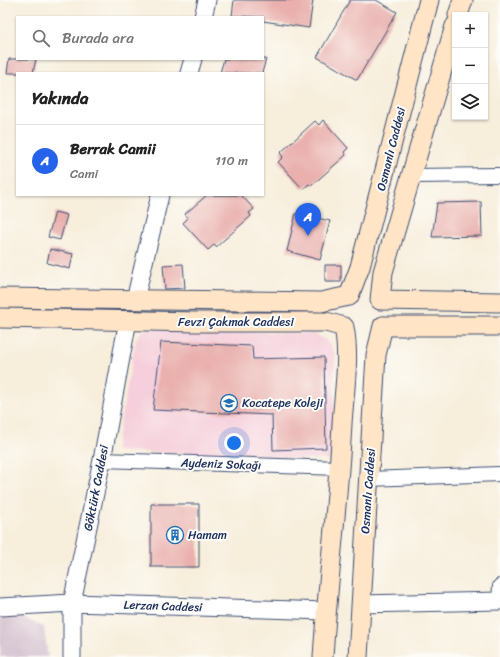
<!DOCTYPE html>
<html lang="tr">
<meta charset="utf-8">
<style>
:root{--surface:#fff;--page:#f2f2f2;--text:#222;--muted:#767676;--line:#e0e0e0;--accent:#2563eb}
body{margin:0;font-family:Sriracha,sans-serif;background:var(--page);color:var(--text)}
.controls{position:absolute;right:12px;top:12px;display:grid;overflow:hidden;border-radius:0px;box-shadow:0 1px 3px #0004}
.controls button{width:36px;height:36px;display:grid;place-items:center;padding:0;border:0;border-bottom:1px solid var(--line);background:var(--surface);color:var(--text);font:20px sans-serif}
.you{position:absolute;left:234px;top:443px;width:14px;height:14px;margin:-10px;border:3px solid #fff;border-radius:50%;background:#1a73e8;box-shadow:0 0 0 6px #1a73e833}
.badge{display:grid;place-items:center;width:26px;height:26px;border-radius:50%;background:var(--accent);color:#fff;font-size:13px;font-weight:700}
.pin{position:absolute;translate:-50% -33px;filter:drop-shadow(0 1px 2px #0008)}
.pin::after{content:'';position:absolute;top:21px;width:14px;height:12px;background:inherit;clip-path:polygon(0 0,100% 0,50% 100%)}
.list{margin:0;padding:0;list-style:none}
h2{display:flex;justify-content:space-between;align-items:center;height:52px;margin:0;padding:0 16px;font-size:17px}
h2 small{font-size:13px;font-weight:400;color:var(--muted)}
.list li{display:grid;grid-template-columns:26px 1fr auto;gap:12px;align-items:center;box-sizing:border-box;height:72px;padding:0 16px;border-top:1px solid var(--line)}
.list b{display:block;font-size:15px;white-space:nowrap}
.list p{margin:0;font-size:13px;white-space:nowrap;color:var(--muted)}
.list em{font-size:13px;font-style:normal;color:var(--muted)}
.icon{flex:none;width:22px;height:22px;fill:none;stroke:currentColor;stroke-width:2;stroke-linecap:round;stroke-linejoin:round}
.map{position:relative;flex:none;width:500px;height:657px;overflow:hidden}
.search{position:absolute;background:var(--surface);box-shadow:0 1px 3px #0004;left:16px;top:16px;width:248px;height:44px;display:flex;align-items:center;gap:10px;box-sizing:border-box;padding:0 14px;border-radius:0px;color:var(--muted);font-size:15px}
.panel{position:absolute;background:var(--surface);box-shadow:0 1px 3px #0004;left:16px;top:72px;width:248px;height:124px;border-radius:0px}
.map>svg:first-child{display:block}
</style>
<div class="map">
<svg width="500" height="657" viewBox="0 0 500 657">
<rect width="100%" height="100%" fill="#fdfcf7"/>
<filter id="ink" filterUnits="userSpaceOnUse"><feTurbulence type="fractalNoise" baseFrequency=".025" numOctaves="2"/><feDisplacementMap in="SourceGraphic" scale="8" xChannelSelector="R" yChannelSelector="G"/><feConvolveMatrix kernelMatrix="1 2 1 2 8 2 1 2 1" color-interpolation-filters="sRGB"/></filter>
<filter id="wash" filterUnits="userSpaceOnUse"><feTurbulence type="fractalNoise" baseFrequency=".012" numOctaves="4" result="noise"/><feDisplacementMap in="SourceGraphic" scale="16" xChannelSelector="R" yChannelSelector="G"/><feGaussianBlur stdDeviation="0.9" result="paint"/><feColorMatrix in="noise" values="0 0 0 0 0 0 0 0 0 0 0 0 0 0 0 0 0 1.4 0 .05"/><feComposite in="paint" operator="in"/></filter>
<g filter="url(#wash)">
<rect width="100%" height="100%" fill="#f7eedc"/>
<!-- built -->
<path fill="#f5cfdb" d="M 148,328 L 315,334 L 327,341 L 332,348 L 335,354 L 334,460 L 115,451 L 136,339 L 142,331 Z"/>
<!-- industrial -->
<path fill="#d1bdcc" d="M 15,614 L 44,627 L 48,657 L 0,657 L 0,616 Z"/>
<g id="blocks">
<!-- building -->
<path fill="#e9b0ae" d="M 234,0 L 313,0 L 309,28 L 263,21 L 263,17 L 232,16 Z
M 350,0 L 376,0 L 397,12 L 357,80 L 317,57 Z
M 9,59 L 36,59 L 33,73 L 7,73 Z
M 224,59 L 266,59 L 262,73 L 220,73 Z
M 323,120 L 348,148 L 344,152 L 346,155 L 328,171 L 311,186 L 309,184 L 303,189 L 278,162 L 283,157 L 280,153 L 315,121 L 319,125 Z
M 207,195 L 241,195 L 254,209 L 249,213 L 251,216 L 216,247 L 214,245 L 208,250 L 183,223 L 188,218 L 185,214 Z
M 481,202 L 482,236 L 432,237 L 437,203 Z
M 55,212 L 67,215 L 60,240 L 48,237 Z
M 296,213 L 330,221 L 320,260 L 287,251 Z
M 50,249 L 73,254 L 70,269 L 47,263 Z
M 183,264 L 185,288 L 165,289 L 163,265 Z
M 325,265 L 341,265 L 341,282 L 325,282 Z
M 161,342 L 252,346 L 253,359 L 324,357 L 326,448 L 273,450 L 272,415 L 153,410 Z
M 151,504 L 199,504 L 199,567 L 151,567 Z"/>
</g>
</g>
<g filter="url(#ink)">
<use href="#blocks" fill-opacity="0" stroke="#3c4c71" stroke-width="1"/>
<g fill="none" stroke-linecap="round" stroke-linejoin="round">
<!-- minor casing -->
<g stroke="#3c4c71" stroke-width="16">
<path id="minor" d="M 411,176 L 500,175
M 102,460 L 340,468
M 369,479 L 500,474
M 499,601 L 500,586"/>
</g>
<!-- tertiary casing -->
<g stroke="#3c4c71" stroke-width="19">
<path id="tertiary" d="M 203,17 L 207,0
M 189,73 L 193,59
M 135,300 L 160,195
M 361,604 L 500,601
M 0,607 L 72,603 L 326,611
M 72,657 L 72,603 L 102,460 L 128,320"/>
</g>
<!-- secondary casing -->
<g stroke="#3c4c71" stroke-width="21">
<path id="secondary" d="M 458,15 L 463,0
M 349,296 L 360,267 L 429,0
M 0,298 L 321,302 L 349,296
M 380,300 L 383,272 L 455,26
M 380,300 L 500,302
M 0,318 L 197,322 L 326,322 L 344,327
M 383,326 L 500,326
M 323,657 C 328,579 338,502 342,424 C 344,392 350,358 344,327
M 358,657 L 376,355 L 383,326"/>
</g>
<!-- minor -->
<use href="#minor" stroke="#fff" stroke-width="14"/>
<!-- tertiary -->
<use href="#tertiary" stroke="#fff" stroke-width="17"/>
<!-- secondary -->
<use href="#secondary" stroke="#ffe4c6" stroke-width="19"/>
</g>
</g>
<!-- icons -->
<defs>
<g id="school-ring" transform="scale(0.9)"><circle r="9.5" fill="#fdfcf7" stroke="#1f6fb2" stroke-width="1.5"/><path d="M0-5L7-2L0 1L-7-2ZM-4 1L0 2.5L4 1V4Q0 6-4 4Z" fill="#1f6fb2"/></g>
<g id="building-ring" transform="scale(0.9)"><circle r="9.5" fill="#fdfcf7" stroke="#1f6fb2" stroke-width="1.5"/><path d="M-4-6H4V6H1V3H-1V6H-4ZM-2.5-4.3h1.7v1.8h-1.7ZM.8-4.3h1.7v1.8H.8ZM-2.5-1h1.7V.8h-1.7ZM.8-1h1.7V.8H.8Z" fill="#1f6fb2"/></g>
</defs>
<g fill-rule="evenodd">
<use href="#school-ring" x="229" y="403"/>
<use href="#building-ring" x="175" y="535"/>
</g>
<g text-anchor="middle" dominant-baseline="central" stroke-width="4" stroke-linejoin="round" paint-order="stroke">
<!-- street labels -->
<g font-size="12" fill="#1b2f5e" stroke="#fdfcf7">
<text transform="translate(391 149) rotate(-76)">Osmanlı Caddesi</text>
<text x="236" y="322">Fevzi Çakmak Caddesi</text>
<text transform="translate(221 464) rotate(2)">Aydeniz Sokağı</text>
<text transform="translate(96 488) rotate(-79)">Göktürk Caddesi</text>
<text transform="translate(368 491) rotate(-86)">Osmanlı Caddesi</text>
<text transform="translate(163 606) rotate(2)">Lerzan Caddesi</text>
</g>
<!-- poi labels -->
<g font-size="12" fill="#1b2f5e" stroke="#fdfcf7" text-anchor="start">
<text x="242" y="403">Kocatepe Koleji</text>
<text x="188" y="535">Hamam</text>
</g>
</g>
</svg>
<div class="controls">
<button>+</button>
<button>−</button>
<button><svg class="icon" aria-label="layers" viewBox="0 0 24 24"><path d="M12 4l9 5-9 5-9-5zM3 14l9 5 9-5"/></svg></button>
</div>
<div class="you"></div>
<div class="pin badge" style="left:308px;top:236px">A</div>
<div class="search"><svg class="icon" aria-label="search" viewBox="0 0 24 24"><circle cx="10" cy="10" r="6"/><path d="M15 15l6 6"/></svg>Burada ara</div>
<section class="panel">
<h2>Yakında<small></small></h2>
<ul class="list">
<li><span class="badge">A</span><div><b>Berrak Camii</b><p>Cami</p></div><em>110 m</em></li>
</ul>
</section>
</div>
